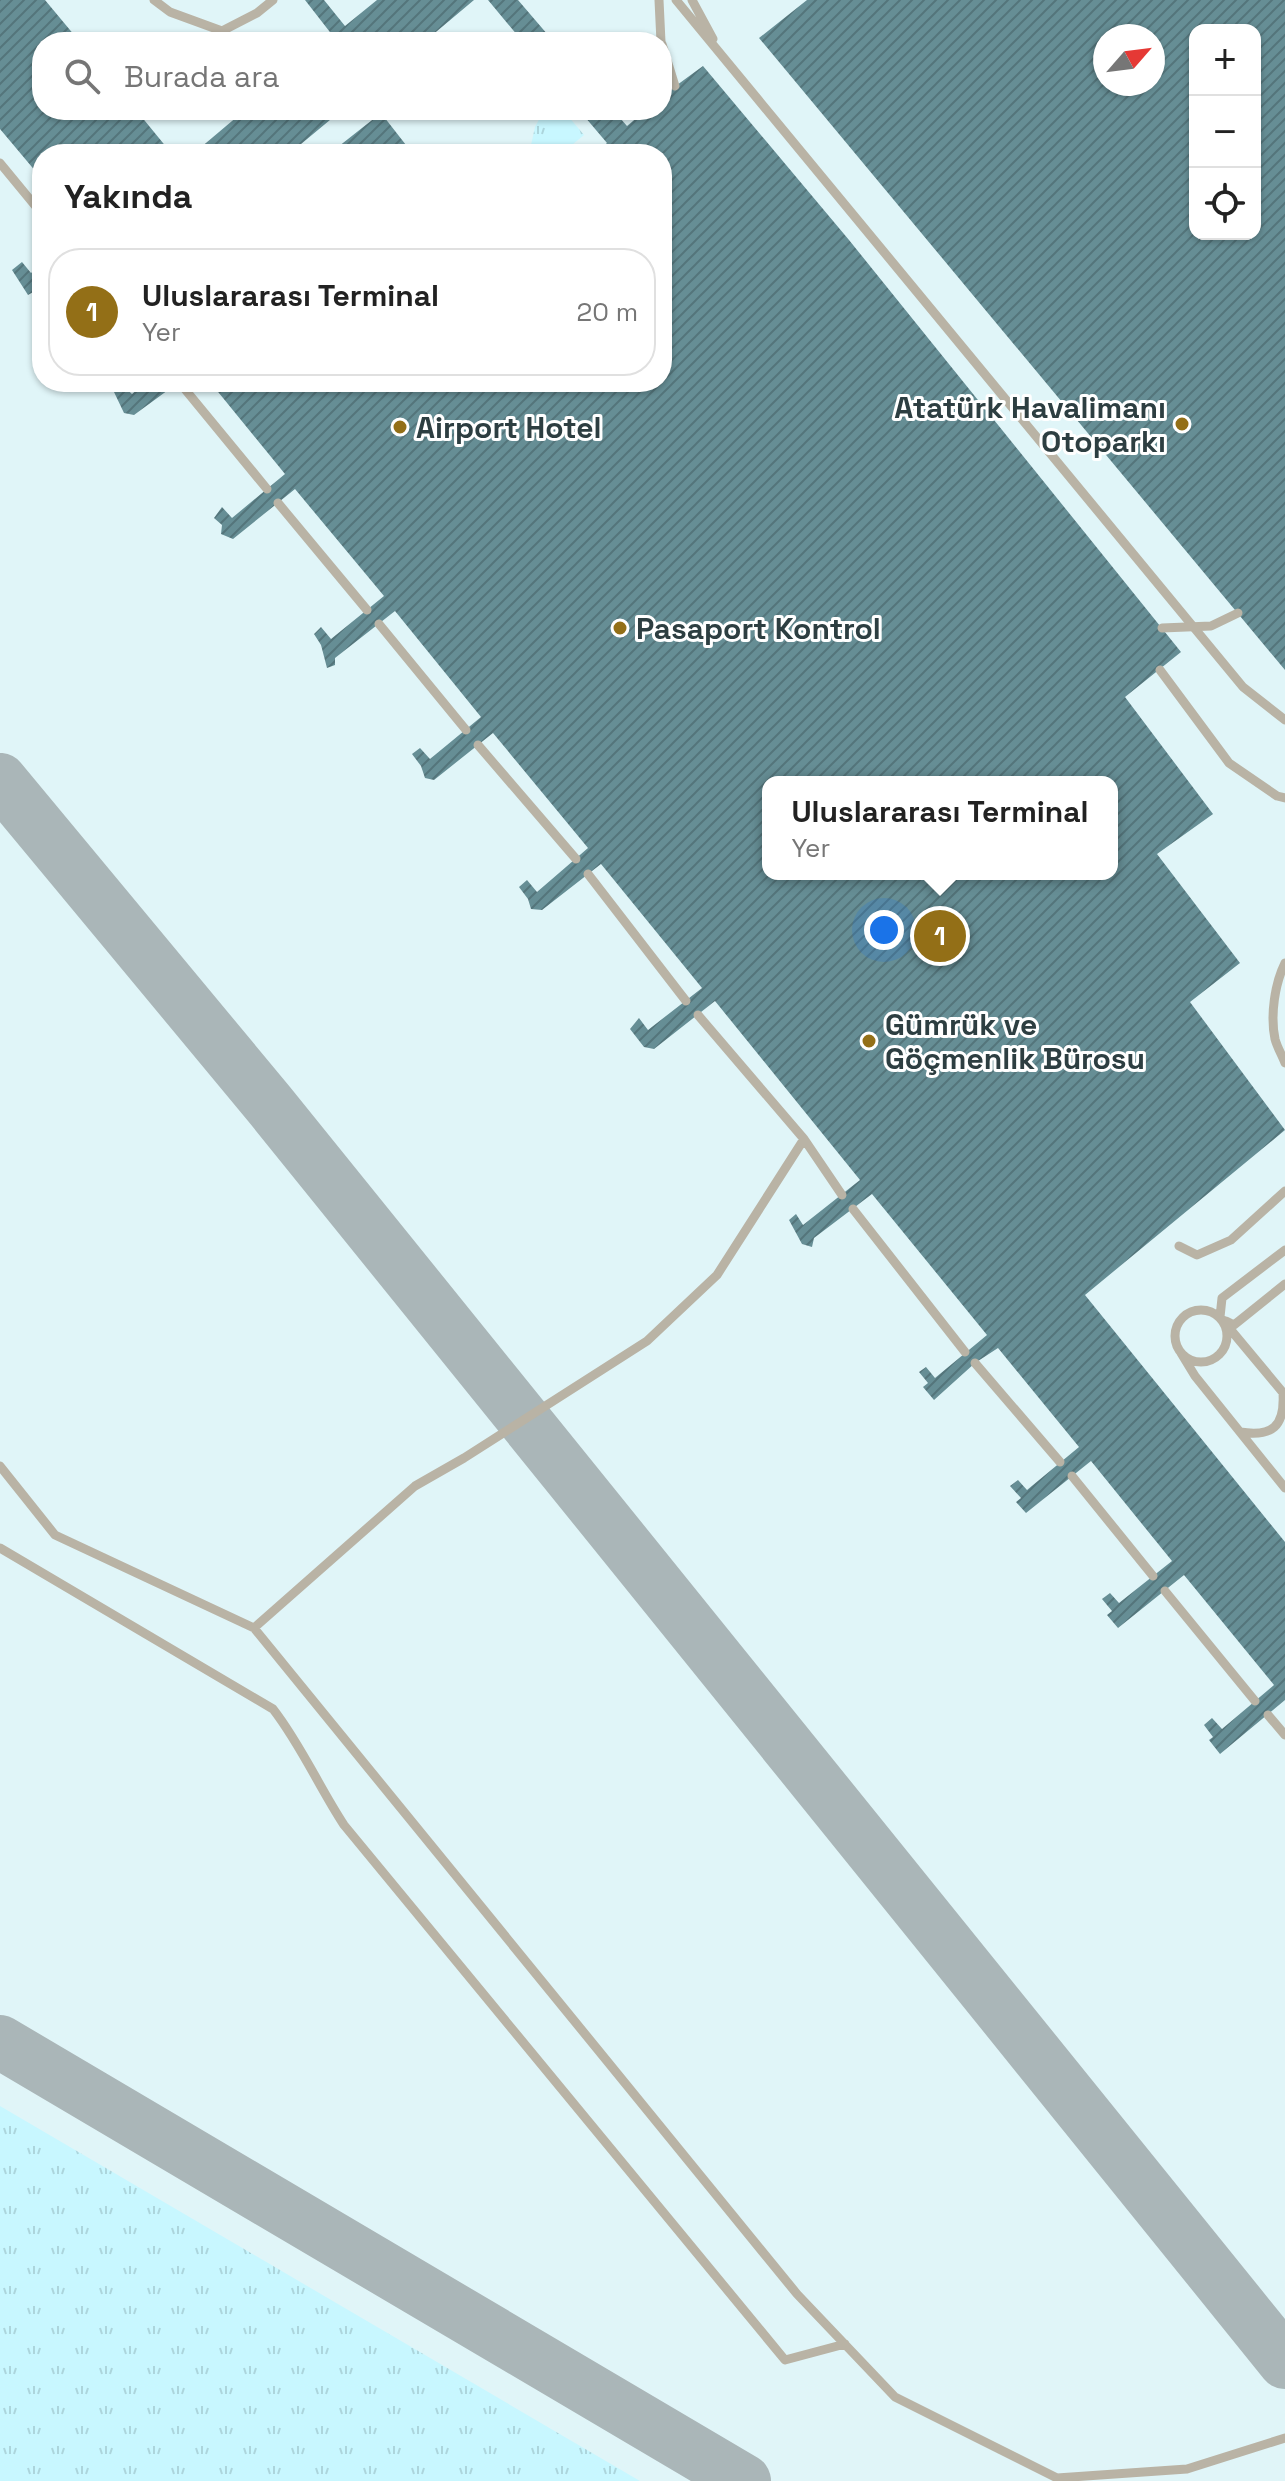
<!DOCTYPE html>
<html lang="tr">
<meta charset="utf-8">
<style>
:root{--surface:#fff;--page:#f2f2f2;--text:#222;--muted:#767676;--line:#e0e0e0;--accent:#936f17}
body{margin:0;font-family:"Space Grotesk",sans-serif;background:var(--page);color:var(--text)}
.controls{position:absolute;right:24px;top:24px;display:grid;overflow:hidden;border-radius:16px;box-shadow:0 2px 6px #0004}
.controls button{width:72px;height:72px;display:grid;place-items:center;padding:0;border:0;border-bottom:2px solid var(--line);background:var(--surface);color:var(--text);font:40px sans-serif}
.compass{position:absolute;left:1093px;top:24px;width:72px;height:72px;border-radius:50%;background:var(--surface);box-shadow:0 2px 6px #0004;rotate:62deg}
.you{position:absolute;left:884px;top:930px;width:28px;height:28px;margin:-20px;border:6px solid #fff;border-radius:50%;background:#1a73e8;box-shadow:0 0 0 12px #1a73e833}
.badge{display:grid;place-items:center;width:52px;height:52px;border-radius:50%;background:var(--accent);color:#fff;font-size:26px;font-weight:700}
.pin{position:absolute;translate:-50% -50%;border:4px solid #fff;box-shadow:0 2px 8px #0006}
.popup{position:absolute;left:762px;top:776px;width:356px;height:104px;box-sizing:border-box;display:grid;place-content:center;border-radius:16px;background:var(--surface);filter:drop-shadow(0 2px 6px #0005);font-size:26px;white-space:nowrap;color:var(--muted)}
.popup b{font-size:30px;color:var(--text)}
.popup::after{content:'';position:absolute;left:50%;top:100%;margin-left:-16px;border:16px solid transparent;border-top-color:var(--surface)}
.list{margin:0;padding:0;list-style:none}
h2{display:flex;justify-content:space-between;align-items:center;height:104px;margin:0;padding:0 32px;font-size:34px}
h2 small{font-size:26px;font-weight:400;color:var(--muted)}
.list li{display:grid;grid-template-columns:52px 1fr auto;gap:24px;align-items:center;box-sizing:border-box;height:128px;margin:0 16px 16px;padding:0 16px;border:2px solid var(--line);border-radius:32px}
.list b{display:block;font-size:30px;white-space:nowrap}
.list p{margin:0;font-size:26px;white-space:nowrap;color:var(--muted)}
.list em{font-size:26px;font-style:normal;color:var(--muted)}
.icon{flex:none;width:44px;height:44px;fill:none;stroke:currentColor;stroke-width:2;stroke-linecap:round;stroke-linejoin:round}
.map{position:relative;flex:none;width:1285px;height:2481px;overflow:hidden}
.search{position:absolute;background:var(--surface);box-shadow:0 2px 6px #0004;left:32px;top:32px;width:640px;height:88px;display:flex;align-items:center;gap:20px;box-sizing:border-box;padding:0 28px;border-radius:32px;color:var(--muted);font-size:30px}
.panel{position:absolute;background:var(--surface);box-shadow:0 2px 6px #0004;left:32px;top:144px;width:640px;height:248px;border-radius:32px}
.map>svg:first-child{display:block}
</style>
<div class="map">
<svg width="1285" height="2481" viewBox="0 0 1285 2481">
<defs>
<pattern id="grass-tufts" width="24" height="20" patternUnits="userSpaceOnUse" patternTransform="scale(2)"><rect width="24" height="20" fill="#c8f7ff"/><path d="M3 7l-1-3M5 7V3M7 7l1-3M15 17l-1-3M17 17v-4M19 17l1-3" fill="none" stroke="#acd5dc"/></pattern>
<pattern id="building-hatch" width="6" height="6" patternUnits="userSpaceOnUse" patternTransform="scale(2)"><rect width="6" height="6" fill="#668e95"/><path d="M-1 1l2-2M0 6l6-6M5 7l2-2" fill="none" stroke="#54757b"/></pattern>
</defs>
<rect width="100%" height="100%" fill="#f5feff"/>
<!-- built -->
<path fill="#e0f5f8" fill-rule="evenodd" d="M 0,0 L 1285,0 L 1285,2481 L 0,2481 ZM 1195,30 L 1255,30 L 1255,234 L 1195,234 ZM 1105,36 L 1153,36 L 1153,84 L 1105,84 ZM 42,42 L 662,42 L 662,110 L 42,110 ZM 42,154 L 662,154 L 662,382 L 42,382 ZM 768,782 L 1112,782 L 1112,874 L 768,874 Z"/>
<!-- grass -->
<path fill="url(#grass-tufts)" d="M 544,110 L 563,110 L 584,135 L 561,154 L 529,154 L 535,127 Z
M 0,2106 L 640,2481 L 0,2481 Z"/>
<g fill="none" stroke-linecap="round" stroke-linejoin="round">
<!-- taxiway -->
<path stroke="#aab6b8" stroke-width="54" d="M 0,780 L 269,1104 L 1285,2362
M 0,2042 L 744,2481"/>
</g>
<!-- building -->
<path fill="url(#building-hatch)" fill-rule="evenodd" d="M 0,0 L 45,0 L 80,42 L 42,42 L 42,110 L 136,110 L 172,154 L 42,154 L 42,179 L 0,129 Z
M 305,0 L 324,0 L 345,26 L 377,0 L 474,0 L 424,42 L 326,42 L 333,36 Z
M 488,0 L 518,0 L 554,42 L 523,42 Z
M 807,0 L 1285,0 L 1285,670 L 759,38 ZM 1195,30 L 1255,30 L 1255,234 L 1195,234 ZM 1105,36 L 1153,36 L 1153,84 L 1105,84 Z
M 703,66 L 849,240 L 1181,652 L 1125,697 L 1213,814 L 1157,854 L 1240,963 L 1190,1002 L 1285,1130 L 1085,1295 L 1285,1542 L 1285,1700 L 1220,1754 L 1209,1740 L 1213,1737 L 1204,1725 L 1212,1718 L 1222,1729 L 1274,1685 L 1184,1575 L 1118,1628 L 1107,1615 L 1112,1611 L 1102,1599 L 1110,1593 L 1119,1603 L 1172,1561 L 1091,1461 L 1026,1513 L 1016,1502 L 1021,1498 L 1010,1486 L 1018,1480 L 1027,1490 L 1079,1447 L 998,1348 L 975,1363 L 934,1400 L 923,1387 L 928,1383 L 919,1372 L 926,1367 L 935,1378 L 987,1335 L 872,1194 L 814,1238 L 812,1247 L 802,1244 L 789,1220 L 796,1214 L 803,1225 L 860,1180 L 715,1001 L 654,1049 L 644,1047 L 630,1029 L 639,1018 L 648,1030 L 702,988 L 601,864 L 542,910 L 531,909 L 528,899 L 519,887 L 527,880 L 537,892 L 588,848 L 493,733 L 434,780 L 425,778 L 421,766 L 412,754 L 420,748 L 430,759 L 481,717 L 395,611 L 335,658 L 335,665 L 327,668 L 321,645 L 314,634 L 321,627 L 331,639 L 384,596 L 295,489 L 233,539 L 221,534 L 222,525 L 214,518 L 222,507 L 232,518 L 285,474 L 210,382 L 662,382 L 662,154 L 594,154 L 607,143 L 579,110 L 613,110 L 627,126 L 646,110 L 662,110 L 662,96 ZM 768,782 L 1112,782 L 1112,874 L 768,874 Z
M 245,110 L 342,110 L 289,154 L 193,154 Z
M 381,113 L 413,154 L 329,154 Z
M 22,262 L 31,273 L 42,264 L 42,287 L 28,295 L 12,270 Z
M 146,382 L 179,382 L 134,415 L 124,413 L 114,392 L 121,384 L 132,394 Z"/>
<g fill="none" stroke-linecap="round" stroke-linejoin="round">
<!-- lane -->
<path stroke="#b9b3a5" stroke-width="9" d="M 154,0 L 170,12 L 222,31 L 257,13 L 273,0
M 659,0 L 661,42
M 676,0 L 1243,687 L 1285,720
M 692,0 L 713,39
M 662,44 L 675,86
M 0,163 L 42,214
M 179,382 L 267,489
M 278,503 L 367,610
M 379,624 L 466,730
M 1160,670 L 1229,763 L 1277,796 L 1285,798
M 478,745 L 576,859
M 588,874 L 686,1001
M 1285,963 C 1275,983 1270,1015 1275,1039 C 1277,1047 1282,1055 1285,1063
M 698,1015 L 804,1139 L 842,1195
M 853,1209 L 965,1352
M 1179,1246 L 1197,1255 L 1231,1240 L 1285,1191
M 1285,1250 L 1222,1298 L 1220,1317 L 1285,1395
M1175 1336a26 26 0 1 1 52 0a26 26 0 1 1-52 0Z
M 1226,1321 L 1234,1325 L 1285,1284
M 1181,1353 L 1195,1376 L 1285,1488
M 975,1363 L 1060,1462
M 1240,1432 C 1272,1437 1285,1427 1283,1393
M 0,1466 L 55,1535 L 254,1628 L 797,2294 L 895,2397 L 1057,2478 L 1187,2469 L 1285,2438
M 1072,1476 L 1153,1576
M 0,1548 L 273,1709 C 301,1745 319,1787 344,1825 L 785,2360 L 845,2344
M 1165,1591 L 1255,1701
M 254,1628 L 415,1486 L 464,1458 L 647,1341 L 717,1275 L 804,1139
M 1268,1715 L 1285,1735"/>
<!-- lane-bridge -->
<path stroke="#b9b3a5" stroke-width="9" d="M 1162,628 L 1211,626 L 1238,613"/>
</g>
<!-- markers -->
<g fill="#936f17" stroke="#fff" stroke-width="3">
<circle cx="1182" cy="424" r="8"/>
<circle cx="400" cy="427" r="8"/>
<circle cx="620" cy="628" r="8"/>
<circle cx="869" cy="1041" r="8"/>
</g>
<g text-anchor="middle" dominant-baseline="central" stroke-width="6" stroke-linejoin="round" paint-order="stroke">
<!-- poi labels -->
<g font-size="30" font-weight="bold" fill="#2d3e41" stroke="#fff" text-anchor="start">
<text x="1166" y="407" text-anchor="end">Atatürk Havalimanı<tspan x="1166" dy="34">Otoparkı</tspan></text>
<text x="416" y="427">Airport Hotel</text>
<text x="636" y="628">Pasaport Kontrol</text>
<text x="885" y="1024">Gümrük ve<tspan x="885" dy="34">Göçmenlik Bürosu</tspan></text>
</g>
</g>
</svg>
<div class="controls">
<button>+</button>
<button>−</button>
<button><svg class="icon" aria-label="locate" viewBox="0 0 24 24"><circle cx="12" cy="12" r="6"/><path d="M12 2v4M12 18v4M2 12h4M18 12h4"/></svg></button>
</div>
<svg class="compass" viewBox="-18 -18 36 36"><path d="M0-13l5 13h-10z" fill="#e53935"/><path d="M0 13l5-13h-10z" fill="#767676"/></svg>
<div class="you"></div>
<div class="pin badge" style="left:940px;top:936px">1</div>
<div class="popup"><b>Uluslararası Terminal</b>Yer</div>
<div class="search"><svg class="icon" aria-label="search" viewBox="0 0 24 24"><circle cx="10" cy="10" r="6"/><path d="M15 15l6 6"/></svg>Burada ara</div>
<section class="panel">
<h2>Yakında<small></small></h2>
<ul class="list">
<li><span class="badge">1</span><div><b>Uluslararası Terminal</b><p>Yer</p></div><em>20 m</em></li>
</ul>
</section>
</div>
